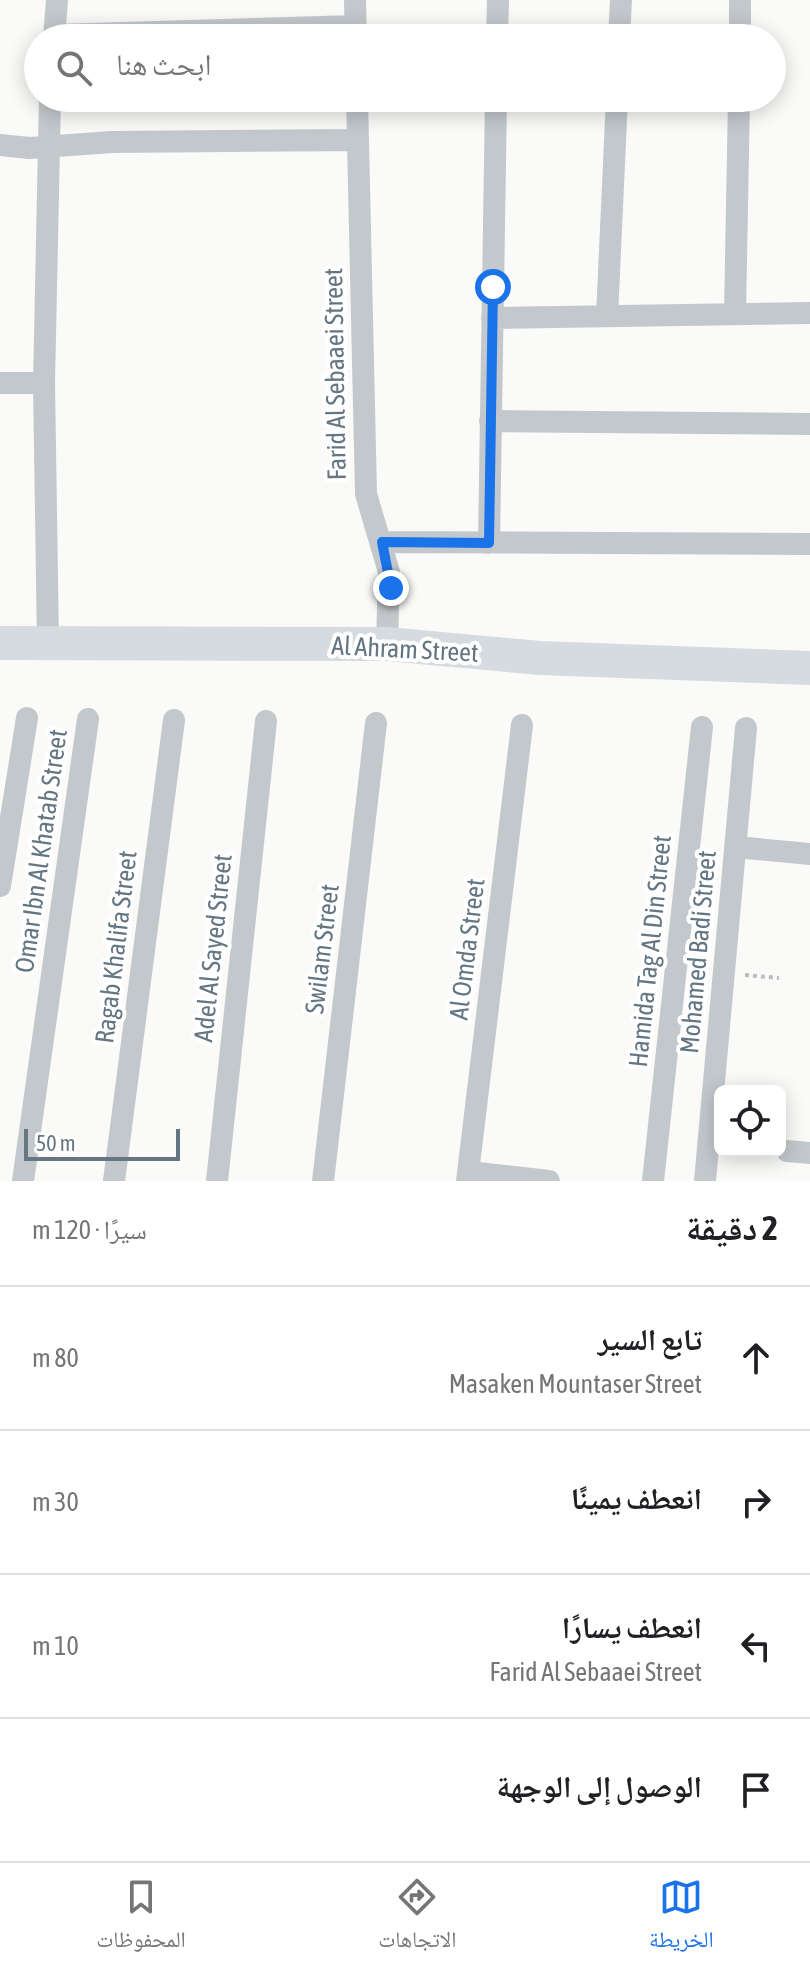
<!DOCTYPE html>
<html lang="ar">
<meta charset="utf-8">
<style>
:root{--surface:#fff;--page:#f2f2f2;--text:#202124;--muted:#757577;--line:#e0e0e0;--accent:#1a73e8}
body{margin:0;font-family:"Asap Condensed","Noto Naskh Arabic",sans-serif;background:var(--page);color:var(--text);direction:rtl}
.controls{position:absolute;right:24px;bottom:24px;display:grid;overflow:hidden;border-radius:12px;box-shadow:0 4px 20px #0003}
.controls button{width:72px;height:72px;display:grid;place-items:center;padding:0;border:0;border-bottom:2px solid var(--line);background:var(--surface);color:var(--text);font:40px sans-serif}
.scale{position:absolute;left:24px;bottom:20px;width:156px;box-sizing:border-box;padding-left:8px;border:4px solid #657683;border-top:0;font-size:22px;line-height:28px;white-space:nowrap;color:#657683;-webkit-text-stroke:6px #fff;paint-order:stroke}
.stop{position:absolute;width:24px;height:24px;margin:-18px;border:6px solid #1a73e8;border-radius:50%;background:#fff}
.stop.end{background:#1a73e8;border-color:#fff;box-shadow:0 2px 8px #0008}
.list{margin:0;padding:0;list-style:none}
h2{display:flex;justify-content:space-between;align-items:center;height:104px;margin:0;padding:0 32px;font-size:34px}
h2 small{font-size:26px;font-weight:400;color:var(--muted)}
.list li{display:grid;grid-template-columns:52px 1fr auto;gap:24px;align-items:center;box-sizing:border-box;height:144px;padding:0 32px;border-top:2px solid var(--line)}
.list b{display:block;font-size:30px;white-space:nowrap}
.list p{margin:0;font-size:26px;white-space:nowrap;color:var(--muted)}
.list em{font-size:26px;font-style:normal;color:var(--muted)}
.icon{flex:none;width:44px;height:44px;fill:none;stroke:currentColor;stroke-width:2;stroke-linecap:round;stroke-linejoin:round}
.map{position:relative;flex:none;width:810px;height:1181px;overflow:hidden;direction:ltr}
.search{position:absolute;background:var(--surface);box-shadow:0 4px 20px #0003;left:24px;right:24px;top:24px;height:88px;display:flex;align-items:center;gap:20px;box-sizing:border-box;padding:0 28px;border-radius:44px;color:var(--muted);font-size:30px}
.sheet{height:680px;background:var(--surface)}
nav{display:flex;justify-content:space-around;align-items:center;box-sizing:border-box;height:112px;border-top:2px solid var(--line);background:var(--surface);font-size:22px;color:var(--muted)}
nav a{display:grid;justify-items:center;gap:4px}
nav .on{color:var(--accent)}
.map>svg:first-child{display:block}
</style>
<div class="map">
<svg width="810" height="1181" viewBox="0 0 810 1181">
<rect width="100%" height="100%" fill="#fafaf8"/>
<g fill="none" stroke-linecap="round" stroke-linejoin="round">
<!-- path -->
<path stroke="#bbbfc2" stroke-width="4" stroke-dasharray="4 4" stroke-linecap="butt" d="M 745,975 L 779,978"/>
<!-- street -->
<path stroke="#c3c8cc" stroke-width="22" d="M 355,0 L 356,38
M 54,35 L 355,26
M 54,38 L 57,0
M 497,38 L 498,0
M 619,38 L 621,0
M 740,38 L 740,0
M 357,98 L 366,494 L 389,572 L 387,644
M 0,145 L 29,148 L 112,142 L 358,140
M 735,314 L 739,98
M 607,316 L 617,98
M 492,318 L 810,313
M 0,383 L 44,383
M 490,421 L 810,424
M 382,542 L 810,544
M 489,543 L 496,98
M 48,643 L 44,383 L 50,98
M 736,847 L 810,854
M 0,886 L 27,718
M 787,1151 L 810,1153
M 469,1172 L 549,1181
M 23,1181 L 88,719
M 114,1181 L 174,720
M 217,1181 L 266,721
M 323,1181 L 376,723
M 467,1181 L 522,725
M 653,1181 L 702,727
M 705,1181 L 746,728"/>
<!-- primary -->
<path stroke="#d6dbdf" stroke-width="34" d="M 0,643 L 387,644 L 540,658 L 810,668"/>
</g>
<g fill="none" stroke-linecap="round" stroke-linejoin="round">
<!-- route -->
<path stroke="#1a73e8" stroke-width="10" d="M 391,588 L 382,542 L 489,543 L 493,287"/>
</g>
<g text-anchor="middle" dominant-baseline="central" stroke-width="8" stroke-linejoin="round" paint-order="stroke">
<!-- street labels -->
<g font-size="26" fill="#657683" stroke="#fff">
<text transform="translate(335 374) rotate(-91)">Farid Al Sebaaei Street</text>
<text transform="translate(405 649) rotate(3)">Al Ahram Street</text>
<text transform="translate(41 851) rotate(-82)">Omar Ibn Al Khatab Street</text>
<text transform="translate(116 947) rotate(-83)">Ragab Khalifa Street</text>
<text transform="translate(213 948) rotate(-84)">Adel Al Sayed Street</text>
<text transform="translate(322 949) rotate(-83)">Swilam Street</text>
<text transform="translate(467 949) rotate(-83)">Al Omda Street</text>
<text transform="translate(650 951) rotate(-84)">Hamida Tag Al Din Street</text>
<text transform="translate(698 952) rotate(-85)">Mohamed Badi Street</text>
</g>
</g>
</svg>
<div class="controls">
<button><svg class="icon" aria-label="locate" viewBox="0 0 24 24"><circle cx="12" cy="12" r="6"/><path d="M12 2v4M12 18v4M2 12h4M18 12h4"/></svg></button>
</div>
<div class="scale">50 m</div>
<div class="stop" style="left:493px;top:287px"></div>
<div class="stop end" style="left:391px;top:588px"></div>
<div class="search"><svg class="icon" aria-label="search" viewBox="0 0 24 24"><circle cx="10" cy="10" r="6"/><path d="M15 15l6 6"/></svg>ابحث هنا</div>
</div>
<section class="sheet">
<h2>2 دقيقة<small>سيرًا · 120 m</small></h2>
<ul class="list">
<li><svg class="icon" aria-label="ahead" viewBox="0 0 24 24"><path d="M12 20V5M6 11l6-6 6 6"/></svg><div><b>تابع السير</b><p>Masaken Mountaser Street</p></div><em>80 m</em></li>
<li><svg class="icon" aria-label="right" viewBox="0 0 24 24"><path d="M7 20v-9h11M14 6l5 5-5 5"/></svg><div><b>انعطف يمينًا</b></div><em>30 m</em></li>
<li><svg class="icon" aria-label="left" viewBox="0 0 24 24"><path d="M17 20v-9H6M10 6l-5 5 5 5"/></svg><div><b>انعطف يسارًا</b><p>Farid Al Sebaaei Street</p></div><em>10 m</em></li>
<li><svg class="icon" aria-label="arrive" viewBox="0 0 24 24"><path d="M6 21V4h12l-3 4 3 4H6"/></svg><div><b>الوصول إلى الوجهة</b></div></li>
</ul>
</section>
<nav>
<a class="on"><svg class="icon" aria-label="map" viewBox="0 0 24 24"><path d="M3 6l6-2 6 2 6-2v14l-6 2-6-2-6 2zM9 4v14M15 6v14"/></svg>الخريطة</a>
<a><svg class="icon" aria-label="directions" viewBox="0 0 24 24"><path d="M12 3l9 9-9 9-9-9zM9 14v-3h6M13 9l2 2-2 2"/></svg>الاتجاهات</a>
<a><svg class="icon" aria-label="saved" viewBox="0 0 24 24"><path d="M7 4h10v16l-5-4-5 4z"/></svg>المحفوظات</a>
</nav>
